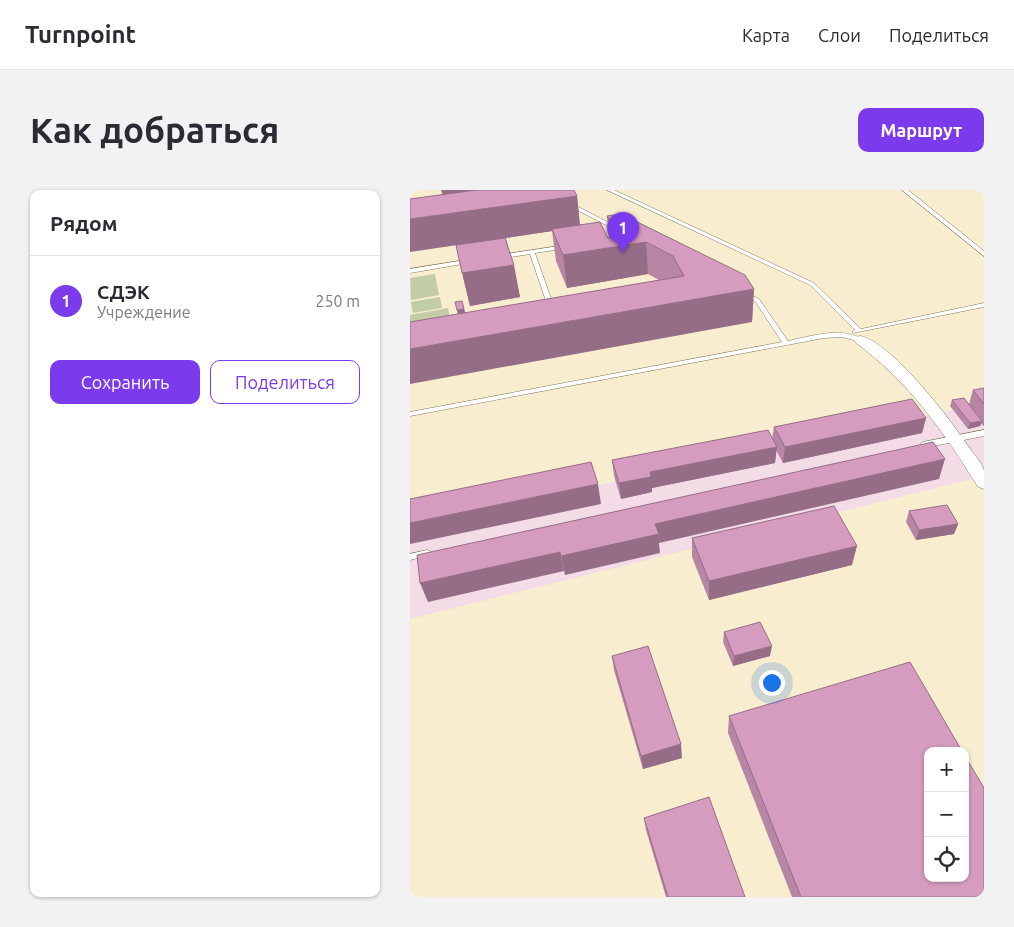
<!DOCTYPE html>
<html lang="ru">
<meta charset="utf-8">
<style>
:root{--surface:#fff;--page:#f2f2f3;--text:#2b2b33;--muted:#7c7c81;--line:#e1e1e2;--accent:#7c3aed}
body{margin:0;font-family:Ubuntu,sans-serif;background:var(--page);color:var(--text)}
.controls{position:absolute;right:15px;bottom:15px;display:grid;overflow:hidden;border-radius:10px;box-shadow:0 1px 4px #0004}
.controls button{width:45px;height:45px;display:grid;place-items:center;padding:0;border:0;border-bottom:1px solid var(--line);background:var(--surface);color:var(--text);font:25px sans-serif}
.you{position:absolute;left:361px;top:492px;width:18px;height:18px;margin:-12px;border:4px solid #fff;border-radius:50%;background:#1a73e8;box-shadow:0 0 0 8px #1a73e833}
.badge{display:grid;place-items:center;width:32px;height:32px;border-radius:50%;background:var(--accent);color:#fff;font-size:16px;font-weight:700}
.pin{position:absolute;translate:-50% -41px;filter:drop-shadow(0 1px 2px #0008)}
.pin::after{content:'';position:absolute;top:26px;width:18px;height:15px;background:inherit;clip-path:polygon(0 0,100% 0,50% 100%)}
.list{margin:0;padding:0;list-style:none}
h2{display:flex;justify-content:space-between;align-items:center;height:65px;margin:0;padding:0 20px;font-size:21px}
h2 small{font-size:16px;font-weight:400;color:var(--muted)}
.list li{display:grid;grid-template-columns:32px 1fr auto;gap:15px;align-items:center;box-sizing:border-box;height:90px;padding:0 20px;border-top:1px solid var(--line)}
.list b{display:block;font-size:19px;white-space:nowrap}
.list p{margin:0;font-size:16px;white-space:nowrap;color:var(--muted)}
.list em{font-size:16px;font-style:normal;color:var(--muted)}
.actions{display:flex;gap:10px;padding:15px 20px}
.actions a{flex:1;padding:11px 0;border:1px solid var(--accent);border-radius:10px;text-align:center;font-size:18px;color:var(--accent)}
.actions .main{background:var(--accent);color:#fff}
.icon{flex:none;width:28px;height:28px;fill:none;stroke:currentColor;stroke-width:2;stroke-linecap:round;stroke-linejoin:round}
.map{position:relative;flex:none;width:574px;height:707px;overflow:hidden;border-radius:10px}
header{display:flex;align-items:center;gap:30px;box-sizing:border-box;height:70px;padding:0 25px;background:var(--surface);border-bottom:1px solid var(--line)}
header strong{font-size:24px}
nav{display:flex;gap:28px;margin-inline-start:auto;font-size:18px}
.intro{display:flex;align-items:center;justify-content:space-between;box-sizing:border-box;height:120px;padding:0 30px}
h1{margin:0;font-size:35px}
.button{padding:12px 22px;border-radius:10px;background:var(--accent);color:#fff;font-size:18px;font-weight:700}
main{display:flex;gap:30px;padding:0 30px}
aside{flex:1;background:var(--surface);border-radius:10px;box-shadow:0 1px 4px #0004}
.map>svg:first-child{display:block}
</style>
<header>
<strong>Turnpoint</strong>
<nav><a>Карта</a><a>Слои</a><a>Поделиться</a></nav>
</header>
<div class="intro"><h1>Как добраться</h1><a class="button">Маршрут</a></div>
<main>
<aside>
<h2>Рядом<small></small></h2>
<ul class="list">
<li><span class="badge">1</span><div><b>СДЭК</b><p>Учреждение</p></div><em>250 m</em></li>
</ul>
<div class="actions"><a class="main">Сохранить</a><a>Поделиться</a></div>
</aside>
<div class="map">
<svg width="574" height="707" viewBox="0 0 574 707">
<rect width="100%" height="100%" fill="#f8edcf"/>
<!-- industrial -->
<path fill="#f4dce7" d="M 574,213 L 574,286 L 0,429 L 0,335 Z"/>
<!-- green -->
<path fill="#c2cca6" d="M 25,84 L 29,105 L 1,110 L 0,88 Z
M 30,107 L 32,118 L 3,123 L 1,112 Z
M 38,118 L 42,138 L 0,146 L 0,125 Z"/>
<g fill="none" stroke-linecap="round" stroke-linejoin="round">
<!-- lane casing -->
<g stroke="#81775b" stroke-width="1">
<path id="lane" d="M 197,0 L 204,0 L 404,93 L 451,139 L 574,113 L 574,117 L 443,143 L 443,141 L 445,140 L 400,95 Z
M 492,0 L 498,0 L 574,61 L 574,66 Z
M 155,12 L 159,12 L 211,39 L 206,40 L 155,14 Z
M 156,55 L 158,56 L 158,58 L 125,63 L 145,120 L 142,122 L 139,120 L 120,64 L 89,69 L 86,67 L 89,65 Z
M 62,69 L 65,71 L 64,72 L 0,83 L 0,79 Z
M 333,101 L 349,109 L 378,151 C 402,146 432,136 454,150 L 451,152 L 432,147 L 414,148 L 0,226 L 0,222 L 372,152 L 345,111 L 331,104 L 331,102 Z
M 574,240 L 574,246 L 513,258 L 509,255 L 513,252 Z
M 17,360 L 20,361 L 21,363 L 20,365 L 0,370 L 0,364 Z"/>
</g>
<!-- street casing -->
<g stroke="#81775b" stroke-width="1">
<path id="street" d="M 451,146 C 484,154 542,232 561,260 C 565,266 572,273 574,280 C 574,285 574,293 574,299 L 568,297 C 534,242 499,192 446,153 L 444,150 L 446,147 Z"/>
</g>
<!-- lane -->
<use href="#lane" fill="#fff" fill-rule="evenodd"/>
<!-- street -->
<use href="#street" fill="#fff" fill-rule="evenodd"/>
</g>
<!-- wall -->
<path fill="#b786a5" d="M 167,6 L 170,35 L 199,48 L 197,26 L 344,99 L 342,132 L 48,124 L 52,111 L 55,123 L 249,90 L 238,84 L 157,98 L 146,71 L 142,41 L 96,48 L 110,107 L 60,116 L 46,55 Z
M 574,198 L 574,235 L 573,236 L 571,233 L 570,236 L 558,239 L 540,216 L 542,210 L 559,214 L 563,200 Z
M 516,228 L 512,243 L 373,273 L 366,260 L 365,273 L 242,298 L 242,302 L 211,309 L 204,286 L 202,270 L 362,249 L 364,237 Z
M 499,321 L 548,334 L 544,344 L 506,350 L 496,332 Z
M 282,348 L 442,375 L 299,410 L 282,367 Z
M 314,442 L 360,466 L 323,476 L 313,452 Z
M 202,466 L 272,568 L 233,579 L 204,480 Z
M 319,526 L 574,707 L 382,707 L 318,543 Z
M 234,628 L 335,707 L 256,707 L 236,640 Z"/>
<!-- shaded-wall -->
<path fill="#956d86" d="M 31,0 L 82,0 L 34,9 Z
M 167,6 L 170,37 L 0,62 L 0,29 Z
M 236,52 L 238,84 L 157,98 L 153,65 Z
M 104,75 L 110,107 L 60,116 L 52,83 Z
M 344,99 L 342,132 L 0,194 L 0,159 Z
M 54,119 L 56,124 L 48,126 L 47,120 Z
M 516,228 L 512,243 L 373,273 L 375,257 Z
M 572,231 L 570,236 L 558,239 L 560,233 Z
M 367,257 L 365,273 L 242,298 L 242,302 L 211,309 L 209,293 L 240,282 Z
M 535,269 L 529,289 L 249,353 L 250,363 L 155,385 L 151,366 L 245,334 Z
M 188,294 L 191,314 L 0,354 L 0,333 Z
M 548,334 L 544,344 L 506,350 L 509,340 Z
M 447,356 L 442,375 L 299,410 L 299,391 Z
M 150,362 L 154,381 L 18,412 L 10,393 Z
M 362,456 L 360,466 L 323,476 L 324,466 Z
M 271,554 L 272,568 L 233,579 L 231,566 Z"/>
<!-- building -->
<path fill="#d59cc0" stroke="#956d86" d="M 66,0 L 164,0 L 167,6 L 0,29 L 0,9 Z
M 211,24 L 335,85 L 344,99 L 0,159 L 0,132 L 274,86 L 263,66 L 236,52 L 153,65 L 142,39 L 190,32 L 198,48 L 208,47 L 197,26 Z
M 95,48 L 104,75 L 52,83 L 46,55 Z
M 52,111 L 54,119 L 47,120 L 45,112 Z
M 574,198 L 574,214 L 563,200 Z
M 554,208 L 572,231 L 560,233 L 542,210 Z
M 502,209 L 516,228 L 375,257 L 364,237 Z
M 358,240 L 367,257 L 240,282 L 241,287 L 209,293 L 202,270 Z
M 523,252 L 535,269 L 245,334 L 249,344 L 151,366 L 150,362 L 10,393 L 7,365 Z
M 181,272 L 188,294 L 0,333 L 0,309 Z
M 537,315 L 548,334 L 509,340 L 499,321 Z
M 424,316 L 447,356 L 299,391 L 282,348 Z
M 350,432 L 362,456 L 324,466 L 314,442 Z
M 238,456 L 271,554 L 231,566 L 202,466 Z
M 500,472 L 552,561 L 518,561 L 518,688 L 555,688 L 555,566 L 574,598 L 574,707 L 391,707 L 319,526 Z
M 299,607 L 335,707 L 258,707 L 234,628 Z"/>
</svg>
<div class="controls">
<button>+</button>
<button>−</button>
<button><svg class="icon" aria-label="locate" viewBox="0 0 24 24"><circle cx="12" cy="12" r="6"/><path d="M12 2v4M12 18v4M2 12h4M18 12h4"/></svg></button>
</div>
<div class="you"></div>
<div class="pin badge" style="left:213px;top:63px">1</div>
</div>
</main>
